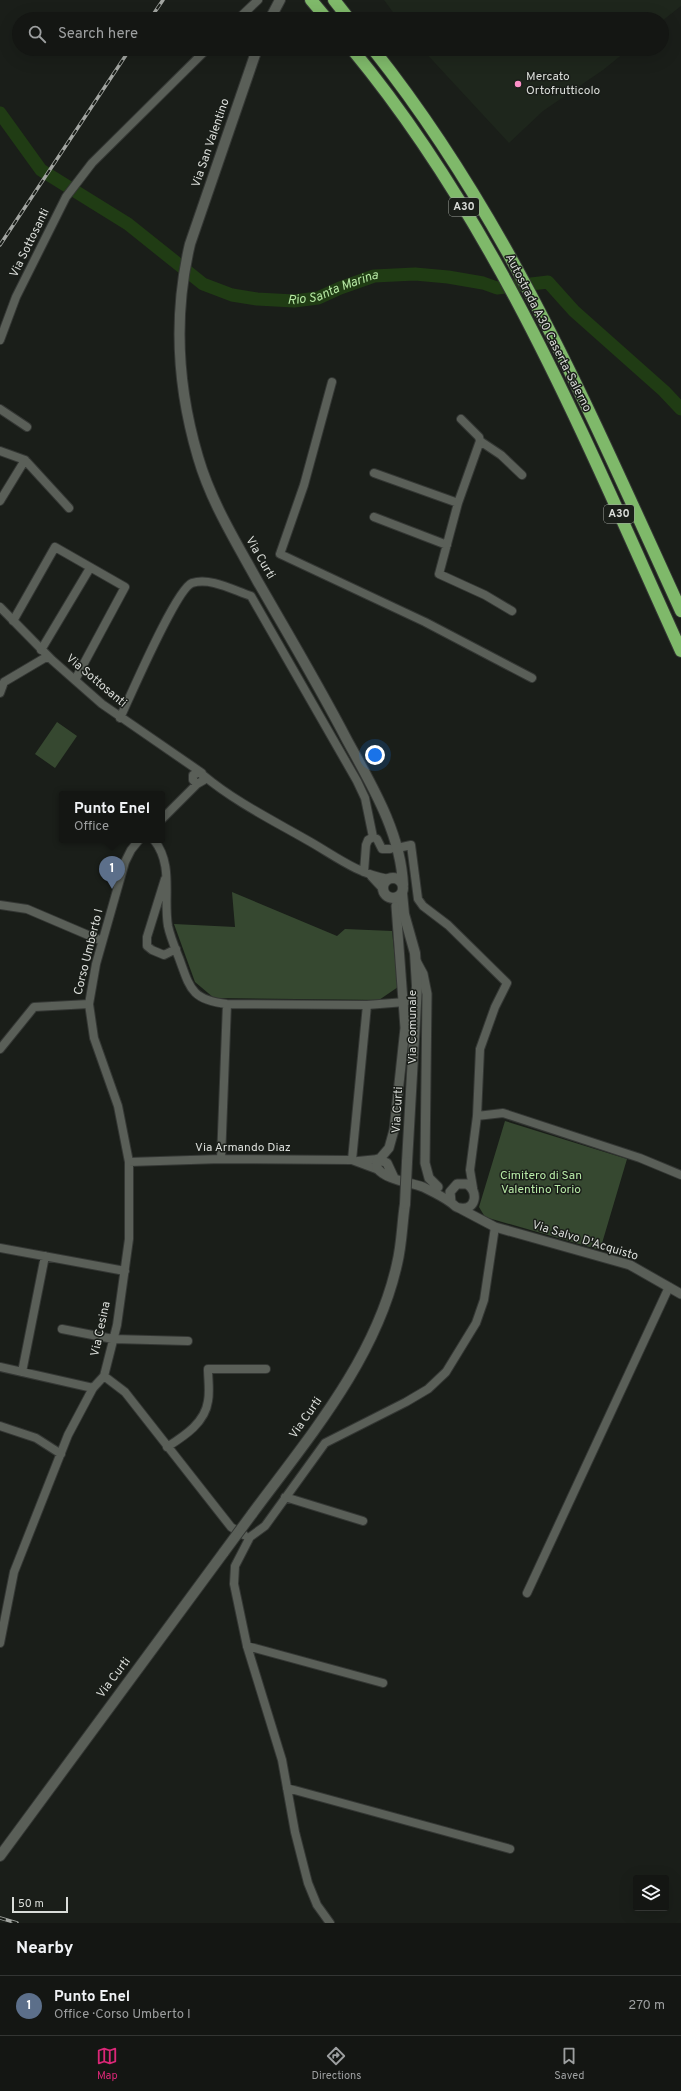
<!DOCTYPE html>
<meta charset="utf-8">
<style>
:root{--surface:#141613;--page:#1d1f1c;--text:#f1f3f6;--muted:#9d9fa0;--line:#333533;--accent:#db2777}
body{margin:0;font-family:Overpass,sans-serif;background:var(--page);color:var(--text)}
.controls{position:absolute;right:12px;bottom:12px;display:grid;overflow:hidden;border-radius:4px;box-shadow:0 4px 16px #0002}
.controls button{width:36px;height:36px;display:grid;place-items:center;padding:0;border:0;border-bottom:1px solid var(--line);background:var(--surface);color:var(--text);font:20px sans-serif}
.scale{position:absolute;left:12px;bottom:10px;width:56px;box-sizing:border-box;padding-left:4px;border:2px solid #daddd9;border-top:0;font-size:11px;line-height:14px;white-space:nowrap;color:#daddd9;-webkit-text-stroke:3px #1a1e19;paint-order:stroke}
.you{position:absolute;left:375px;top:755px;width:14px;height:14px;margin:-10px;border:3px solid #fff;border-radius:50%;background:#1a73e8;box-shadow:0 0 0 6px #1a73e833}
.badge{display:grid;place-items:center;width:26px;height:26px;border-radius:50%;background:var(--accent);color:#fff;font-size:13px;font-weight:700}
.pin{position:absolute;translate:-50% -33px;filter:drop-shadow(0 1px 2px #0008)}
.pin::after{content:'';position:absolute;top:21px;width:14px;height:12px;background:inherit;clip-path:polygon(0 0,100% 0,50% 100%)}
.popup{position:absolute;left:59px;top:791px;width:106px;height:52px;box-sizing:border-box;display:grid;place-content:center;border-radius:4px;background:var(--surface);filter:drop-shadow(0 1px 3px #0005);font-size:13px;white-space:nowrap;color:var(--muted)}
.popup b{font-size:15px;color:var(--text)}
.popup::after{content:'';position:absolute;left:50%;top:100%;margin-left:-8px;border:8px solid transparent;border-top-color:var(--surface)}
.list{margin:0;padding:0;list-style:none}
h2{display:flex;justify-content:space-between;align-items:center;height:52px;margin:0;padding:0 16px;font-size:17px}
h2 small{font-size:13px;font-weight:400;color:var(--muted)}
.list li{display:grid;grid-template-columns:26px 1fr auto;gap:12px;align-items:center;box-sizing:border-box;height:60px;padding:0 16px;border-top:1px solid var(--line)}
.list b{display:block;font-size:15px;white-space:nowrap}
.list p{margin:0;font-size:13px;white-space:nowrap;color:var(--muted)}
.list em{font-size:13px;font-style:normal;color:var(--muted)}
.icon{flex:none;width:22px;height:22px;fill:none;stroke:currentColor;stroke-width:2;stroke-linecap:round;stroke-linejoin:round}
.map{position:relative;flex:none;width:681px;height:1923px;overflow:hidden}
.search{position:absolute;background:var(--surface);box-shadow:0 4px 16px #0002;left:12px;right:12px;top:12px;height:44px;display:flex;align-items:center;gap:10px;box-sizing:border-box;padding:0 14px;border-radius:22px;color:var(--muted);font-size:15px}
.sheet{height:112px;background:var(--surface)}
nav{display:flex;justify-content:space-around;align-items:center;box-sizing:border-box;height:56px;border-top:1px solid var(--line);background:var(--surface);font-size:11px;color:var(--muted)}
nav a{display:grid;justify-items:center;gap:2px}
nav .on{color:var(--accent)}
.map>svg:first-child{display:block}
</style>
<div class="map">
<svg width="681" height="1923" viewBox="0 0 681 1923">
<rect width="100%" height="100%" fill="#1a1e19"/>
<!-- built -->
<path fill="#1e261c" d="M 384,0 L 681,0 L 681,6 L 662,21 L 662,19 L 398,19 Z
M 422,49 L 629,49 L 603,70 L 543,111 L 509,143 Z"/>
<!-- green -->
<path fill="#364830" d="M 57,722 L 77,736 L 55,768 L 35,754 Z
M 232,892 L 337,936 L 345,929 L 392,931 L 398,987 L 379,1000 L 214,998 L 195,982 L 174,924 L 235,927 Z
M 505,1121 L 627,1159 L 600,1250 L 485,1217 L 479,1207 Z"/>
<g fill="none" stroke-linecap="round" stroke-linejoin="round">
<!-- river -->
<path stroke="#203c14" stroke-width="13" id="s1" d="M 0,113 L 41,170 L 128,224 L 203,284 L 232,295 L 257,299 L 294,301 L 318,298 L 340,288 L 374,276 L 415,274 L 448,277 L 483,283 L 497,288 L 548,282 L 574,311 L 664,391 L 681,409"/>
<!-- minor casing -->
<g stroke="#343734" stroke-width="10">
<path id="minor" d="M 238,19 L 258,0
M 218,49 L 219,49
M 0,340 L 16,297 L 66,197 L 92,163 L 207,49
M 332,382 L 304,485 L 280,554 L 425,622 L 532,678
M 0,409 L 27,427
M 461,419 L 479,437 L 480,441 L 458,503 L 439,574 L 485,595 L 512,611
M 480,441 L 501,455 L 522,475
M 0,451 L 25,460 L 69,508
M 374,473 L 458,503
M 0,501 L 25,460
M 374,517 L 447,545
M 0,607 L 52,660 L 102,704 L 202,773 L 204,780 L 197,784 L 193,780 L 193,775 L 200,772
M 13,621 L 55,547 L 125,587 L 75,680
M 41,650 L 90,568
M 0,693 L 4,682 L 48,656
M 120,718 C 130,697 176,589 192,583 C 210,577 233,590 251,596 L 357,781 L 365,798 L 373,837
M 203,775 C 234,801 272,820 307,840 C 334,855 357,874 389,879
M 162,819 L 197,784
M 154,840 C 174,865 163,897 168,926 C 170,936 175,948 179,958 C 190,988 191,1000 227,1004 L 367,1005 L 405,1002
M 402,847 L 411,845 L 418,899 L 423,906 L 448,925 L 507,983 L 495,1007 L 480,1049 L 477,1116 L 470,1170 L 473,1188
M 364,872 L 366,845 L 368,840 L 373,837 L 377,839 L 382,849 L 390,849
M 371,876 L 384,890
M 165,879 L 147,937 L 147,946 L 152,950 L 164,955 L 176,949
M 0,905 L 27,909 L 102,941
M 0,1049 L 34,1007 L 89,1004
M 477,1116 L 503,1113 L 640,1158 L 681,1175
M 221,1159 L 227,1004
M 352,1160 L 367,1005
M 358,1161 L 378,1159
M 129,1162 L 221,1159 L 352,1160 L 379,1170
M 0,1248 L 125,1271
M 62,1329 L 113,1339 L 188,1341
M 0,1367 L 93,1388
M 22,1372 L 45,1256
M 104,1376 L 125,1392 L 231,1527 L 244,1535
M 0,1426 L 36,1438 L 61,1454
M 167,1447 C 184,1436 205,1423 208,1401 C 210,1391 208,1379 208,1369 L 266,1369
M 285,1497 L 363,1521
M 527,1593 L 669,1287
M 0,1643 L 14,1572 L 68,1435 L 93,1388 L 104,1376 L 117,1325 L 129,1239 L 129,1162 L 118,1106 L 94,1038 L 89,1004 L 96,964 L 125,862 L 131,850 L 139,840
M 247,1646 L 383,1683
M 287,1788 L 510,1849
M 330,1923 L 317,1905 L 308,1883 L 295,1832 L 282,1760 L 247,1646 L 234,1584 L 235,1566 L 250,1537 L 265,1526 L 325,1443 L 406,1402 L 428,1389 L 446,1372 L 476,1323 L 484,1300 L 495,1227"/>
</g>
<!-- tertiary casing -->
<g stroke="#343734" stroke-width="11">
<path id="tertiary" d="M 396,906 L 405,1028 L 394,1130 L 389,1148 L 377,1162 L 377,1168 C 386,1180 409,1182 423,1187 C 431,1191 442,1196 450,1202 C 454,1204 455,1208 460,1208 C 476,1211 479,1191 467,1184 L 457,1184 L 450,1192 L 451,1202
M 416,961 L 423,974 L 427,994 L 425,1163 L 429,1178 L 438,1187
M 378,1159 L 387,1163 L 394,1178
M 459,1208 L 495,1227 L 630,1265 L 681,1294"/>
</g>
<!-- secondary casing -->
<g stroke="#343734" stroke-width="12">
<path id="secondary" d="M 270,19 L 280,0
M 257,49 L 190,244 C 173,316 177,386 198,457 C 211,502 236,542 258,582 C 288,634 319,686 347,740 C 371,784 401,833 403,885
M383 888a10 10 0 1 1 20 0a10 10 0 1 1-20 0Z
M 402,893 L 404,914 L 415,953 L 417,986 L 407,1162
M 252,1514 C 309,1437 376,1359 397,1264 C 402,1244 402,1223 405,1204
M 0,1856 L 224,1552"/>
</g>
<!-- motorway casing -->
<g stroke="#343734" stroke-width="14">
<path id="motorway" d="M 311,0 L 327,19
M 334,0 L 349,19
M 352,49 C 500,228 586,442 681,651
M 373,49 C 509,220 591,415 681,611"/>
</g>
<!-- minor -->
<use href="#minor" stroke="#5a5f58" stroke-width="8"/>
<!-- tertiary -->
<use href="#tertiary" stroke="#5a5f58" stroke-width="9"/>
<!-- secondary -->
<use href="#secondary" stroke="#5a5f58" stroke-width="10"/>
<!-- motorway -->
<use href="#motorway" stroke="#7fb96a" stroke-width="12"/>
<!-- rail casing -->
<g stroke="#a2a5a1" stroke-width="3.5">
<path id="rail" d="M 150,19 L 163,0
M 0,245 L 130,49
M 0,1918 L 17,1923"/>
</g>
<!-- rail -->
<use href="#rail" stroke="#1a1e19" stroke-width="2" stroke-dasharray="6" stroke-linecap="butt"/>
<!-- secondary-bridge casing -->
<g stroke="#343734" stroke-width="12" stroke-linecap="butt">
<path id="secondary-bridge" d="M 405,1204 L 407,1162
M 224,1552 L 252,1514"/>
</g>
<!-- secondary-bridge -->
<use href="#secondary-bridge" stroke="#5a5f58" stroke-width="10"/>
</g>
<!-- markers -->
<circle fill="#fb8fc6" stroke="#1a1e19" stroke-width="1.5" cx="518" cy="84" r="4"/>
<g text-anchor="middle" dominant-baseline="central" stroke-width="3" stroke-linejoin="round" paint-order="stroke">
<!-- shield labels -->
<g fill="#1a1e19" stroke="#a0a49f" stroke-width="1">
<rect x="449" y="198" width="30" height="18" rx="3"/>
<rect x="604" y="505" width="30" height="18" rx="3"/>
</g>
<g font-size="11" font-weight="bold" fill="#daddd9">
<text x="464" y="207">A30</text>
<text x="619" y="514">A30</text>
</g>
<!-- poi labels -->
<g font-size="12" fill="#daddd9" stroke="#1a1e19" text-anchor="start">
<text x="526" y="77">Mercato<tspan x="526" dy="14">Ortofrutticolo</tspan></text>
</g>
<!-- street labels -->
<g font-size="12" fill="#daddd9" stroke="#1a1e19">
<text transform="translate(211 143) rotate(-71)">Via San Valentino</text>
<text transform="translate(30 243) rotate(-64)">Via Sottosanti</text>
<text transform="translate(548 333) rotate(63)">Autostrada A30 Caserta-Salerno</text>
<text transform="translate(260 558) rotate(60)">Via Curti</text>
<text transform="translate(96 681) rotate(40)">Via Sottosanti</text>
<text transform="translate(89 952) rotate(-76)">Corso Umberto I</text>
<text transform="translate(413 1027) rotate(-90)">Via Comunale</text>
<text transform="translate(398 1110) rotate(-87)">Via Curti</text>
<text x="243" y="1148">Via Armando Diaz</text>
<text transform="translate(585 1241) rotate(17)">Via Salvo D'Acquisto</text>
<text transform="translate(101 1329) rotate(-78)">Via Cesina</text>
<text transform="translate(306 1418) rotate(-55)">Via Curti</text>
<text transform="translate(114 1678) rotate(-53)">Via Curti</text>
</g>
<!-- park labels -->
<g font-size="12" fill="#b7e9a6" stroke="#1a1e19">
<text x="541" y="1176">Cimitero di San<tspan x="541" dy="14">Valentino Torio</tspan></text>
</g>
<!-- water labels -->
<g font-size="13" font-style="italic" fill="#b4e6a2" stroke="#1a1e19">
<text stroke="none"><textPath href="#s1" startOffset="403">Rio Santa Marina</textPath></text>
</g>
</g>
</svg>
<div class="controls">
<button><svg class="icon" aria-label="layers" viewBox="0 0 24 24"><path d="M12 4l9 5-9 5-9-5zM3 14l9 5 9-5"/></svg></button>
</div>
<div class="scale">50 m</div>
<div class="you"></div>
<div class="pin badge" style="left:112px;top:889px;background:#5c6f8a">1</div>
<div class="popup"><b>Punto Enel</b>Office</div>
<div class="search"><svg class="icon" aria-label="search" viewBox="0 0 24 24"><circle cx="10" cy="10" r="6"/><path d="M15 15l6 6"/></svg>Search here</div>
</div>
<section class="sheet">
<h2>Nearby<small></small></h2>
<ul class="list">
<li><span class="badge" style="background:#5c6f8a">1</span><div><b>Punto Enel</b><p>Office · Corso Umberto I</p></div><em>270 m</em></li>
</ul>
</section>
<nav>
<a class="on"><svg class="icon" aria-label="map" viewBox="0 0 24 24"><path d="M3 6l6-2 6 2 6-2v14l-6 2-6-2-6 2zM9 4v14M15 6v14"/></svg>Map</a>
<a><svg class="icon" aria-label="directions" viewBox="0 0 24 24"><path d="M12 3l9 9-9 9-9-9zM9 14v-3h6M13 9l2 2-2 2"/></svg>Directions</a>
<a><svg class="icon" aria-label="saved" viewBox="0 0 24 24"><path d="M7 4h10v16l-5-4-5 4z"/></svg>Saved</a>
</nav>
